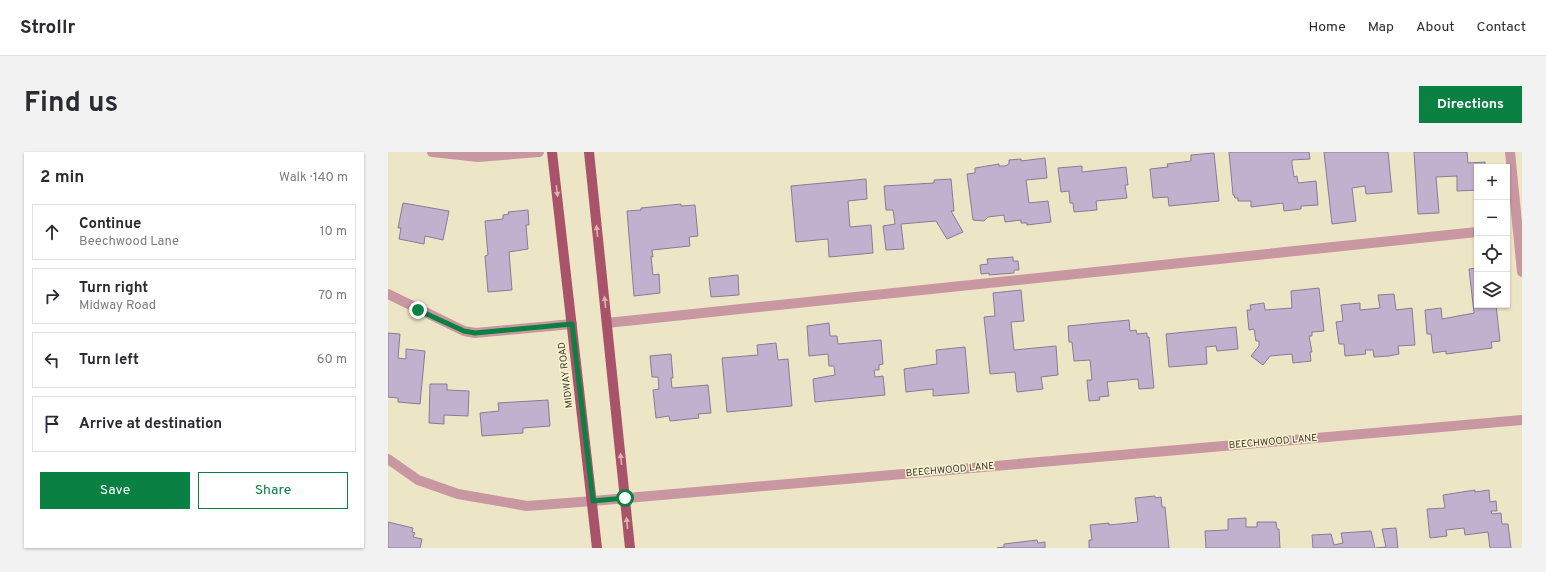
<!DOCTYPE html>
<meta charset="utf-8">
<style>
:root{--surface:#fff;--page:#f2f2f3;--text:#2b2b33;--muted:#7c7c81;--line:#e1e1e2;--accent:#0b8043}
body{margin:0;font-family:Overpass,sans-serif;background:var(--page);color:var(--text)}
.controls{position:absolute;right:12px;top:12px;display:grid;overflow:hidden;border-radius:0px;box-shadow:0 1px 3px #0004}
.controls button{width:36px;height:36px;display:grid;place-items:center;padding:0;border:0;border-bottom:1px solid var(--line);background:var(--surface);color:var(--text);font:20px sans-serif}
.stop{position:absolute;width:12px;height:12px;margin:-9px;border:3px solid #0b8043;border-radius:50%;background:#fff}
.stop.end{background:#0b8043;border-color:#fff;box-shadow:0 1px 4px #0008}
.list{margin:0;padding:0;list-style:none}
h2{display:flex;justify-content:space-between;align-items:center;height:52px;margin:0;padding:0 16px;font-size:17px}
h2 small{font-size:13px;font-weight:400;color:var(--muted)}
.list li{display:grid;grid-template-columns:26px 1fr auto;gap:12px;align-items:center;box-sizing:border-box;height:56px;margin:0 8px 8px;padding:0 8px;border:1px solid var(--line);border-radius:0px}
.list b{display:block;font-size:15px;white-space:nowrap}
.list p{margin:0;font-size:13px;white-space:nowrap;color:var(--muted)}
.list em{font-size:13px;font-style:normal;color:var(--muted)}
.actions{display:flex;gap:8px;padding:12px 16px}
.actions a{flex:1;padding:9px 0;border:1px solid var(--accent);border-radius:0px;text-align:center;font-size:14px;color:var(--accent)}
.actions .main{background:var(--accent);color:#fff}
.icon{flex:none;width:22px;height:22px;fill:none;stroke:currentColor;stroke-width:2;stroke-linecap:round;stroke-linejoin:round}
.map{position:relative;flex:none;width:1134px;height:396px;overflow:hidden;border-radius:0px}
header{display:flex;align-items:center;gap:24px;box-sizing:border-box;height:56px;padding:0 20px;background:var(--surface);border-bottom:1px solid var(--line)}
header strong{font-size:19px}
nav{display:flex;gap:22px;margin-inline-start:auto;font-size:14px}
.intro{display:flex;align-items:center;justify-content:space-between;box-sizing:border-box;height:96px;padding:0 24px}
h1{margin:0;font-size:28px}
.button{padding:10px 18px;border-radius:0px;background:var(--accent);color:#fff;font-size:14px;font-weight:700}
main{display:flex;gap:24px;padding:0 24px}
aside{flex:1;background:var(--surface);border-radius:0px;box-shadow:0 1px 3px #0004}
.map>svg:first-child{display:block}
</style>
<header>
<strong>Strollr</strong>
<nav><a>Home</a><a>Map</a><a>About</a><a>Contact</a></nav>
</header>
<div class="intro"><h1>Find us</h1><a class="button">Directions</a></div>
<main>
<aside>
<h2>2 min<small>Walk · 140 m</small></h2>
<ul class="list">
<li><svg class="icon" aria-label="ahead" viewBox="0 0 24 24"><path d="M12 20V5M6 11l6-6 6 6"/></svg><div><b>Continue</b><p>Beechwood Lane</p></div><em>10 m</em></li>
<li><svg class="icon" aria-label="right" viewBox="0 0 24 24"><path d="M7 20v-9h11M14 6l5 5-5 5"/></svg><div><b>Turn right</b><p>Midway Road</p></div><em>70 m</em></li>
<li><svg class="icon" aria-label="left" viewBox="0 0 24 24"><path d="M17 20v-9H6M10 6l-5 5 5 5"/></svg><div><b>Turn left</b></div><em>60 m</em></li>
<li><svg class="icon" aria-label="arrive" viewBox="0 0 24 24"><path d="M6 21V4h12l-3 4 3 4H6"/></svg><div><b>Arrive at destination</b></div></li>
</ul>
<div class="actions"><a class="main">Save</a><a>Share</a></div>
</aside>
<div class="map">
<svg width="1134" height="396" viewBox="0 0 1134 396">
<rect width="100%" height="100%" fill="#ede6c6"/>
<!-- building -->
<path fill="#c1b1ce" stroke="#8a7b96" d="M 841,0 L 921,0 L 922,7 L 904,8 L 904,12 L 906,25 L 909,24 L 910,31 L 928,29 L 930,53 L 913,54 L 913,57 L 896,59 L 895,51 L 863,55 L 863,49 L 850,49 L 850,46 L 847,46 L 846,43 L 845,43 Z
M 936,0 L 1000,0 L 1004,40 L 978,42 L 977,34 L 964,36 L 968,69 L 944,72 Z
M 1026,0 L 1079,0 L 1080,11 L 1097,10 L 1097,15 L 1089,15 L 1089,38 L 1069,39 L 1069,24 L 1048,25 L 1051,61 L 1030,62 Z
M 826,1 L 831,49 L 781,54 L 780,45 L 765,46 L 762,17 L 780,15 L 779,12 L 803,9 L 803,3 Z
M 657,6 L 659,26 L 638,28 L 641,51 L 660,49 L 663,70 L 639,73 L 639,71 L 633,71 L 633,68 L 617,70 L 616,63 L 600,65 L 596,69 L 585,68 L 579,22 L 587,21 L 587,16 L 611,12 L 611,14 L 617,14 L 621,12 L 621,8 L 633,7 L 633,9 Z
M 694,14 L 694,20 L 738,15 L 740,33 L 737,33 L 739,46 L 708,49 L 709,58 L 686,60 L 685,51 L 682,51 L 681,39 L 673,40 L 670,16 Z
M 478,27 L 479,47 L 460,49 L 462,75 L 483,73 L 485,101 L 441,105 L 440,87 L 408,90 L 403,34 Z
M 563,27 L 566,59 L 563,59 L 575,80 L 559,87 L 548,69 L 513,72 L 516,97 L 498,98 L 495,74 L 507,72 L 505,58 L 498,58 L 496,34 L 546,31 L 546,28 Z
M 15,51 L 61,59 L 55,88 L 37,84 L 36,92 L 11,87 L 13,76 L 10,76 Z
M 293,52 L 293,54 L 307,53 L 310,84 L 301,85 L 302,94 L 264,98 L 265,105 L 263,104 L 265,123 L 271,122 L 272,141 L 246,144 L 239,59 L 253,58 L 253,56 Z
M 140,58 L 141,73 L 138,73 L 140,97 L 121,100 L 124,138 L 100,140 L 97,104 L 100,103 L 97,69 L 115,67 L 115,63 L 121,62 L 120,60 Z
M 625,105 L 625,109 L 630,109 L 631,118 L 626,118 L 626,121 L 601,123 L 601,121 L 593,122 L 592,113 L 600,112 L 599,107 Z
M 1089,116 L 1089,153 L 1108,153 L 1112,189 L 1103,190 L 1104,196 L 1058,202 L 1058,199 L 1045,201 L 1043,182 L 1039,182 L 1037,158 L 1053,156 L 1054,167 L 1086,161 L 1081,117 Z
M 350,123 L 351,143 L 323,145 L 321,126 Z
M 931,136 L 936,179 L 924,180 L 924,184 L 921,184 L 924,200 L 922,200 L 923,209 L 905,211 L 904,202 L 882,204 L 875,213 L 863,204 L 871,194 L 871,189 L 868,189 L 866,177 L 861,178 L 859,158 L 863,158 L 862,153 L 876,151 L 877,158 L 904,156 L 903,139 Z
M 633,138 L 636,169 L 623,170 L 626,198 L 668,194 L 670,223 L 653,225 L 655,237 L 629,240 L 627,220 L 602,222 L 596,165 L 607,164 L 605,141 Z
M 1006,142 L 1008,158 L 1024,156 L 1027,193 L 1010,194 L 1011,202 L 1001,204 L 986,205 L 985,198 L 977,198 L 978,202 L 957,204 L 956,192 L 951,192 L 948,170 L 955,169 L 953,153 L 972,151 L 972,158 L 992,156 L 990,143 Z
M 741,168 L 742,179 L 748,178 L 749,182 L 759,181 L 759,185 L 761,185 L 766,236 L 751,237 L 750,227 L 719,230 L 721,244 L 711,245 L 712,248 L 701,249 L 699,228 L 704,228 L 702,208 L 686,209 L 684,190 L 681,190 L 680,174 Z
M 441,171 L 442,184 L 449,184 L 450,192 L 493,188 L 495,212 L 491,213 L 491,218 L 486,218 L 487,225 L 495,224 L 497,243 L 427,250 L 425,227 L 447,223 L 446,214 L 441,214 L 440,202 L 421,204 L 419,174 Z
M 848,175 L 850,197 L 829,199 L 828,194 L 818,195 L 819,212 L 781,215 L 778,182 Z
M 0,181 L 12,182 L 10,206 L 18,207 L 18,197 L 37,199 L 32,252 L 10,250 L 10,246 L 0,245 Z
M 388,191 L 390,208 L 400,207 L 404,254 L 339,260 L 334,206 L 370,203 L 369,193 Z
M 577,195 L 581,241 L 545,244 L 545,237 L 518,240 L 516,217 L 549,212 L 548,198 Z
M 283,202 L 285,226 L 283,226 L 284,236 L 320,233 L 323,261 L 310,262 L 311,266 L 282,269 L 281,264 L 268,266 L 265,238 L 271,237 L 270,225 L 264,225 L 262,204 Z
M 42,232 L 59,232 L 59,238 L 81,239 L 80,264 L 56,263 L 56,272 L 41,271 Z
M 160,248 L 162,274 L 135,276 L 135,281 L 94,284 L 92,261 L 111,259 L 110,251 Z
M 1087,338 L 1087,340 L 1101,338 L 1102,350 L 1108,349 L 1109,359 L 1103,359 L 1104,362 L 1113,361 L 1114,372 L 1120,372 L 1123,396 L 1102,396 L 1100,380 L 1077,383 L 1076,376 L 1058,378 L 1059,384 L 1042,386 L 1039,357 L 1057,356 L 1055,343 Z
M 767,344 L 767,346 L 773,345 L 774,355 L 777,355 L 781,396 L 701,396 L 701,388 L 704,388 L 702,373 L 721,371 L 721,373 L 750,370 L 747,346 Z
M 858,366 L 858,375 L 869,375 L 869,370 L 888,370 L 889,377 L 891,377 L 892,396 L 818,396 L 817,379 L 840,378 L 840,367 Z
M 0,370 L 25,376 L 24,380 L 27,381 L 25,385 L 34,387 L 32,396 L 0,396 Z
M 1008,376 L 1010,396 L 988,396 L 998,395 L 994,377 Z
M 983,379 L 987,396 L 925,396 L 924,383 L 943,382 L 946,393 L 955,391 L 953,381 Z
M 649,388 L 650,391 L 657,390 L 657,396 L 609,396 L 616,395 L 616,392 Z"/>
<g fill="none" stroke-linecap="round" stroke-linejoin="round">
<!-- minor -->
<path stroke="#c997a2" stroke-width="10" d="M 44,0 L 90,5 L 151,0
M 1122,0 L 1134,120
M 0,142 L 76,179 L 87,181 L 184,172
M 219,171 L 1089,80
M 0,307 L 30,328 L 70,342 L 139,354 L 205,349 L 1134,268"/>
<!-- major -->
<path stroke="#a9536b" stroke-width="10" d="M 164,0 L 209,396
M 201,0 L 242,396"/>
</g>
<!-- one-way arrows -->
<defs><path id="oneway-solid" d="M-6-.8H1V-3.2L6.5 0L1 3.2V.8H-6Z"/></defs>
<g fill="#dab4a9">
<use href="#oneway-solid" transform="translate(169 39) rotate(83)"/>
<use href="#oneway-solid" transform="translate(209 79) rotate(-96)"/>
<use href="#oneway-solid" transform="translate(217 150) rotate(-96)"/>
<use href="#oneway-solid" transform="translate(233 307) rotate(-96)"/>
<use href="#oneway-solid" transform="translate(239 371) rotate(-96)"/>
</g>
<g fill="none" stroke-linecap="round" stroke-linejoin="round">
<!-- route -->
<path stroke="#0b8043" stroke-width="5" d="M 30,158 L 76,179 L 87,181 L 184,172 L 205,349 L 237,346"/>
</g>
<g text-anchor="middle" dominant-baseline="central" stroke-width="3" stroke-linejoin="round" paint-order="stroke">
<!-- street labels -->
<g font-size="10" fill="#3d3b2e" stroke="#faf4d3">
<text transform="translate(178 223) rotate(-97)">MIDWAY ROAD</text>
<text transform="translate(885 290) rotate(-5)">BEECHWOOD LANE</text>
<text transform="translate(562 318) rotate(-5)">BEECHWOOD LANE</text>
</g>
</g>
</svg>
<div class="controls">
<button>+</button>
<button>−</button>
<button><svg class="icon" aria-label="locate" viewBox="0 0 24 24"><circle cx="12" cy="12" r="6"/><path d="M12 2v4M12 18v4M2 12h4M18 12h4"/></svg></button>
<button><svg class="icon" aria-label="layers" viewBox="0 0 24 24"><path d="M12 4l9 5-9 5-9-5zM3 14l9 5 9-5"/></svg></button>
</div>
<div class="stop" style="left:237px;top:346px"></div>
<div class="stop end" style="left:30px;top:158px"></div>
</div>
</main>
